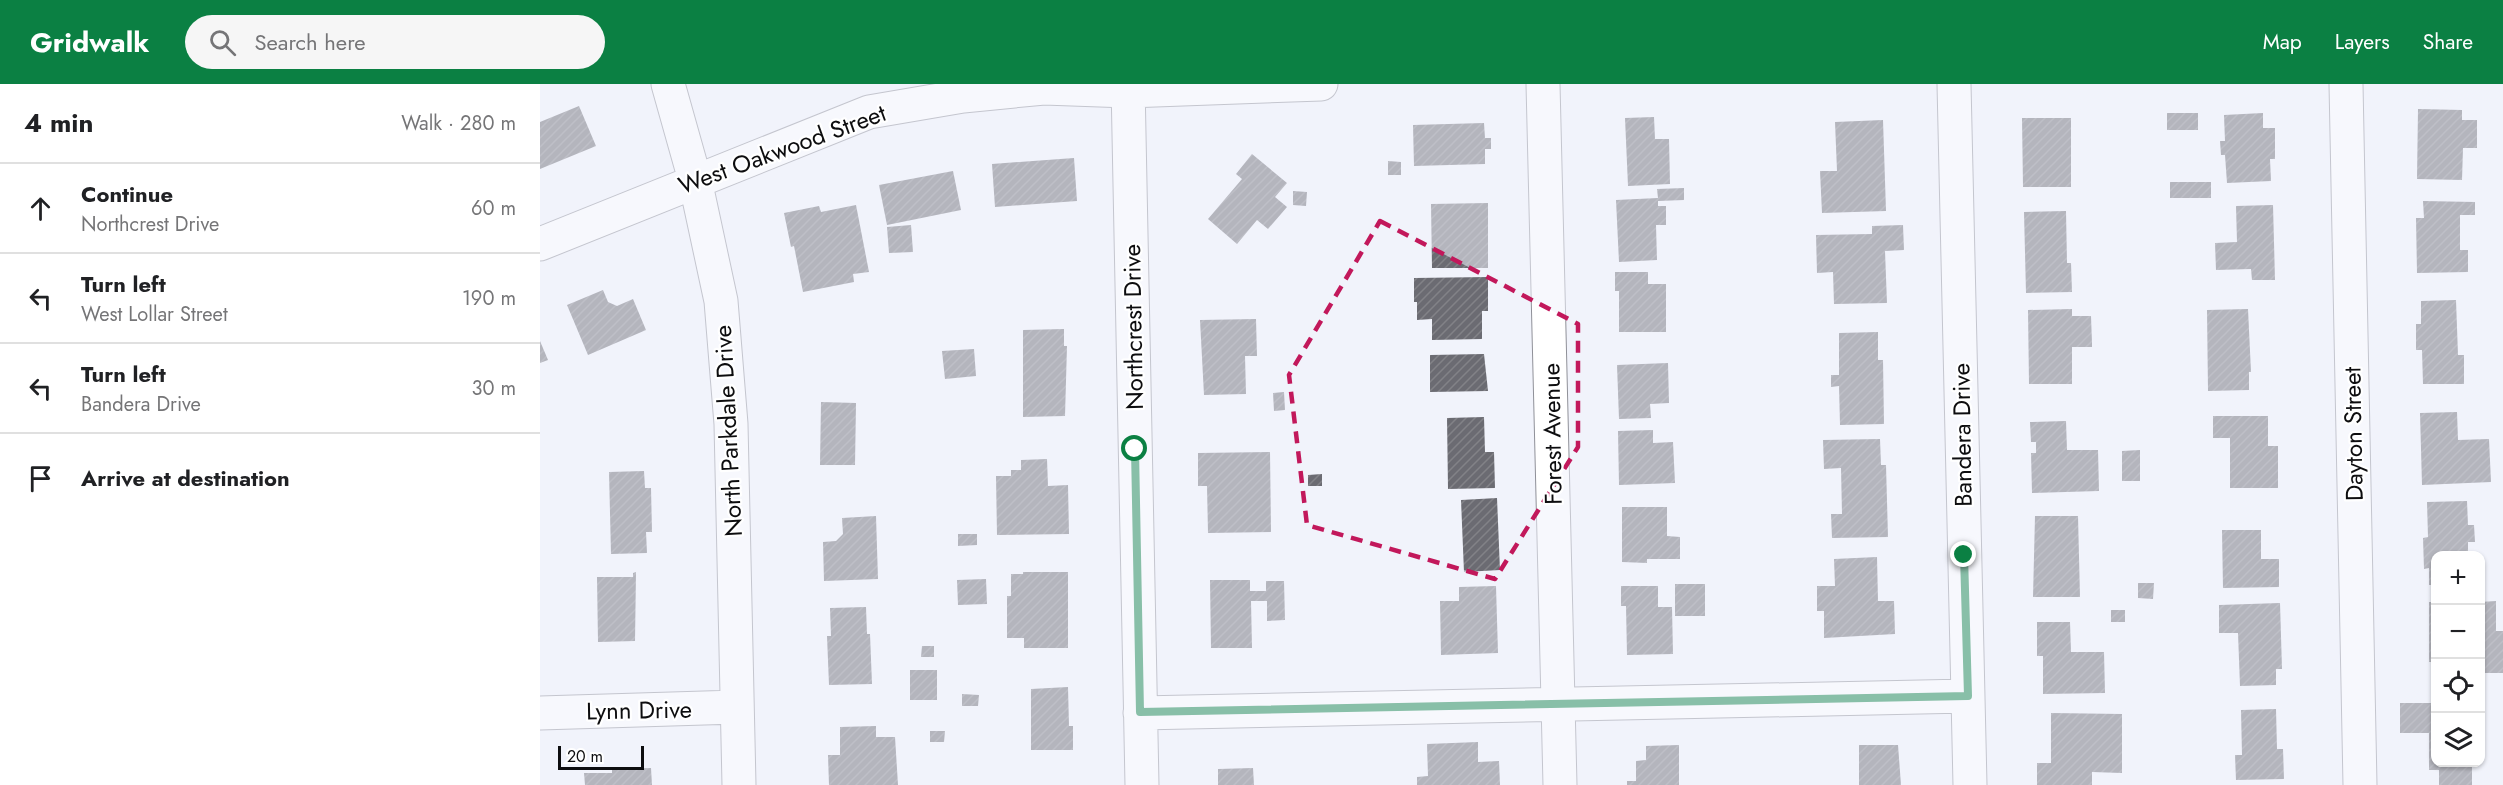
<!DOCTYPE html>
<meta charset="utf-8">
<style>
:root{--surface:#fff;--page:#f6f6f6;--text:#202124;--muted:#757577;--line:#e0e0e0;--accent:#0b8043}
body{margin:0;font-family:Jost,sans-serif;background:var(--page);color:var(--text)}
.controls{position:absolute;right:18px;bottom:18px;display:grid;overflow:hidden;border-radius:12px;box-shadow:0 2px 4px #0004}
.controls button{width:54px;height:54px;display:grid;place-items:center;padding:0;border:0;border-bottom:2px solid var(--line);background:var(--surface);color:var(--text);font:30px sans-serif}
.scale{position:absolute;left:18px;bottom:15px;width:86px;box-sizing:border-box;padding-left:6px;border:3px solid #0d0d0f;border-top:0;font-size:16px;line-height:21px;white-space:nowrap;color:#0d0d0f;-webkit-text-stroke:4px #fff;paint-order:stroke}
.stop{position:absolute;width:18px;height:18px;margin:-14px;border:4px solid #0b8043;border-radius:50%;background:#fff}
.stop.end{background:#0b8043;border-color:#fff;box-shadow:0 2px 6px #0008}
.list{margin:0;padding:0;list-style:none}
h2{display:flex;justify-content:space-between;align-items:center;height:78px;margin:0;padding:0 24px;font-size:26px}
h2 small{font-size:20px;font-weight:400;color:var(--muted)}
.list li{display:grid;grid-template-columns:39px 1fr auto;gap:18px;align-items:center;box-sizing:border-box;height:90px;padding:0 24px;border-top:2px solid var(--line)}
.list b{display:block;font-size:22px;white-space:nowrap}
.list p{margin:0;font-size:20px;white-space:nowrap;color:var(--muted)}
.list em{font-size:20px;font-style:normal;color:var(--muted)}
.icon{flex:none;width:33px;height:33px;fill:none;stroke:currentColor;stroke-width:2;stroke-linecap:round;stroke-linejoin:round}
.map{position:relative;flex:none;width:1963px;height:701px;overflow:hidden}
header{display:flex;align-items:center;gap:36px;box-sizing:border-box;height:84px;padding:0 30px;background:var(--accent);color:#fff}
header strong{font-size:28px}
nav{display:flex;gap:33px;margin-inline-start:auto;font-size:21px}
.search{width:420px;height:54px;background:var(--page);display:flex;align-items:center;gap:15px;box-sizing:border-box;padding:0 21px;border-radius:33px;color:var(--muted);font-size:22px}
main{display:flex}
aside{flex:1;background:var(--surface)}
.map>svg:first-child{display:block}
</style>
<header>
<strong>Gridwalk</strong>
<div class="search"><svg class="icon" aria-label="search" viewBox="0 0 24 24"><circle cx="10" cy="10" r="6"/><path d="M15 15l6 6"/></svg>Search here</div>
<nav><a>Map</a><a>Layers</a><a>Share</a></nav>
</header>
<main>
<aside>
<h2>4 min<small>Walk · 280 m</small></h2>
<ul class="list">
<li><svg class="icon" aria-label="ahead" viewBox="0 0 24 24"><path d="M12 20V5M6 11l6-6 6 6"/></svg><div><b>Continue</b><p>Northcrest Drive</p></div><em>60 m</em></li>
<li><svg class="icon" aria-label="left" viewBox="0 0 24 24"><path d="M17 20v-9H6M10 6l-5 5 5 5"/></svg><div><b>Turn left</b><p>West Lollar Street</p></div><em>190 m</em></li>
<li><svg class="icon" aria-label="left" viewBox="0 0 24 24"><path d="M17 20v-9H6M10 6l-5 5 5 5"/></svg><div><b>Turn left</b><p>Bandera Drive</p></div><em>30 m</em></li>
<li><svg class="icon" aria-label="arrive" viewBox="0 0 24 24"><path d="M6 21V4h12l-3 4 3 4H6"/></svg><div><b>Arrive at destination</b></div></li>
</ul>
</aside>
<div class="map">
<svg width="1963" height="701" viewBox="0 0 1963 701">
<defs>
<pattern id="building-hatch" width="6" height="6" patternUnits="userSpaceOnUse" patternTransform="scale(1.5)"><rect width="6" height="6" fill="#6b6b72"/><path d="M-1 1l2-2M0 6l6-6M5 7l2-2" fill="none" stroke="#828287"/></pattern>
</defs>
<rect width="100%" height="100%" fill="#f1f3fb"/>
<!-- building -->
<path fill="url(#building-hatch)" d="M 39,22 L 56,62 L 0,85 L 0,38 Z
M 1878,25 L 1922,26 L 1922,36 L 1937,36 L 1937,64 L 1923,64 L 1922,96 L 1877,95 Z
M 1627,29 L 1658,29 L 1658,46 L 1627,46 Z
M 1723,29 L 1723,44 L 1735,44 L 1735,75 L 1730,75 L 1731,97 L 1687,99 L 1685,71 L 1681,71 L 1680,57 L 1685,57 L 1684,31 Z
M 1114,33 L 1115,55 L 1129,55 L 1130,100 L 1088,102 L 1085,34 Z
M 1482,34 L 1531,34 L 1531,103 L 1483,103 Z
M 1343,36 L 1346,127 L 1282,129 L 1280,87 L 1297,87 L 1295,38 Z
M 944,39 L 945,54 L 951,54 L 951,65 L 945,65 L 945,80 L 874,82 L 873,41 Z
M 712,70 L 747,99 L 735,113 L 747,123 L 728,145 L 717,136 L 697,160 L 668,135 L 702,95 L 696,90 Z
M 534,74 L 537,117 L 455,123 L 452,80 Z
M 848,77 L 861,78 L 861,91 L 848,91 Z
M 413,87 L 421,126 L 347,141 L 339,101 Z
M 1630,98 L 1671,98 L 1671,114 L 1630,114 Z
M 1144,104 L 1144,116 L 1118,117 L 1118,122 L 1126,122 L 1126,141 L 1116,141 L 1117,176 L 1079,178 L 1076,116 L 1118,114 L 1117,105 Z
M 753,107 L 767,108 L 766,122 L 753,121 Z
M 1883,117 L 1935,118 L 1935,131 L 1920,131 L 1920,166 L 1928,166 L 1928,188 L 1877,189 L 1876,134 L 1884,134 Z
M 948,119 L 948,184 L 892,184 L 891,120 Z
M 316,121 L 329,188 L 313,190 L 314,198 L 263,208 L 254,162 L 251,163 L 244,129 L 279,122 L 281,128 Z
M 1733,121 L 1735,196 L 1712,196 L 1711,185 L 1676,186 L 1675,159 L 1697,158 L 1696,122 Z
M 1526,127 L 1527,179 L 1531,179 L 1532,208 L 1486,209 L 1484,128 Z
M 371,141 L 373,168 L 349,169 L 347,143 Z
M 1363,141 L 1364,166 L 1345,167 L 1347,219 L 1294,220 L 1293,188 L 1277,189 L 1276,151 L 1332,150 L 1332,142 Z
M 1075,188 L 1108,188 L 1108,200 L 1126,200 L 1126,248 L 1079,248 L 1079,207 L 1075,207 Z
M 948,193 L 948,227 L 942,227 L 942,255 L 892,256 L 892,235 L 877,236 L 877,218 L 874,218 L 874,194 Z
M 63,206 L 68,218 L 77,222 L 93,215 L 106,246 L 48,271 L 27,221 Z
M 1916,216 L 1918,271 L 1924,271 L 1924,300 L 1883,300 L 1882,266 L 1876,266 L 1876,240 L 1881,240 L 1881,217 Z
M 1532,225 L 1532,232 L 1551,232 L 1552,259 L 1552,263 L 1532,263 L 1532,300 L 1489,300 L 1488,226 Z
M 1708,225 L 1711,288 L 1709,288 L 1709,306 L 1668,307 L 1667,226 Z
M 716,235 L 717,272 L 705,272 L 706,310 L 664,311 L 660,236 Z
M 524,245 L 524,262 L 527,262 L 525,332 L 483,333 L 483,246 Z
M 1338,248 L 1338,276 L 1343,276 L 1344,340 L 1300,341 L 1299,302 L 1291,303 L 1291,291 L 1299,291 L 1299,249 Z
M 0,257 L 8,276 L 0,279 Z
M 434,265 L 436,292 L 405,295 L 402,267 Z
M 944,270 L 948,307 L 890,308 L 890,271 Z
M 1128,279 L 1129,319 L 1110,320 L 1111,334 L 1079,335 L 1077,281 Z
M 744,308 L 745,326 L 734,327 L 733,309 Z
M 281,318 L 316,319 L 315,381 L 280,381 Z
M 1917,328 L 1918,356 L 1949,355 L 1951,398 L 1882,401 L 1880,329 Z
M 1673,332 L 1728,332 L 1728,362 L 1738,362 L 1738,404 L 1690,404 L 1690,354 L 1673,354 Z
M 944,333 L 945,368 L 954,368 L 955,404 L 908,405 L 907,334 Z
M 1526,337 L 1527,366 L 1558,366 L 1559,407 L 1492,409 L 1491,369 L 1496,369 L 1496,358 L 1491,358 L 1490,338 Z
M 1113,346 L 1113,359 L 1133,358 L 1135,399 L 1079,401 L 1078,347 Z
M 1340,355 L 1341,381 L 1346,381 L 1348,453 L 1292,454 L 1291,430 L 1302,430 L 1301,384 L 1284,385 L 1283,356 Z
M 1600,366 L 1600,397 L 1582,397 L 1582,367 Z
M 730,368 L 731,448 L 668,449 L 667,402 L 658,402 L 658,369 Z
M 507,375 L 508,402 L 528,401 L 529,450 L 457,451 L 456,392 L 471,392 L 471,386 L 481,386 L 481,376 Z
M 104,387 L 105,404 L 111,404 L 112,448 L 106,448 L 107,469 L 71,470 L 69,388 Z
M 782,390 L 782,402 L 768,402 L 768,391 Z
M 957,414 L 960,486 L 924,488 L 921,416 Z
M 1927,417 L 1928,441 L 1934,441 L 1935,458 L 1928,458 L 1928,472 L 1896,472 L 1896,501 L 1889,501 L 1889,484 L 1884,485 L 1883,454 L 1888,453 L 1887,418 Z
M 1082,423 L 1127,423 L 1127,452 L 1140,453 L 1140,475 L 1107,475 L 1107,479 L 1082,478 Z
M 336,432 L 338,495 L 284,497 L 283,458 L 296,457 L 303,450 L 302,434 Z
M 1495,432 L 1538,432 L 1540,513 L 1493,513 Z
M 1682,446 L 1721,446 L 1721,475 L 1739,475 L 1739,503 L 1683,504 Z
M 418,450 L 437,450 L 437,461 L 418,462 Z
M 1337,473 L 1338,517 L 1354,517 L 1355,550 L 1284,554 L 1284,527 L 1277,527 L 1277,502 L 1295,502 L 1294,475 Z
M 96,488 L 95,557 L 58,558 L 57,493 L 93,493 L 93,489 Z
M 483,488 L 528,488 L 528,564 L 484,564 L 484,554 L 467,554 L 467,512 L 471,512 L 471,490 L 483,490 Z
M 446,495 L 447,520 L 418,521 L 417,496 Z
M 670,496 L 710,496 L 710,507 L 726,507 L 726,497 L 744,497 L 745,536 L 727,537 L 727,517 L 711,517 L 712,564 L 671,564 Z
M 1598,499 L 1614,499 L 1613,515 L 1598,514 Z
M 1135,500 L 1165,500 L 1165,532 L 1135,532 Z
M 956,502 L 958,569 L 901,571 L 900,517 L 919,517 L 919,503 Z
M 1081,502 L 1118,502 L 1118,523 L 1132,523 L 1133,570 L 1087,571 L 1086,522 L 1081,522 Z
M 1956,517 L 1956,547 L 1963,547 L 1963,589 L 1940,589 L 1940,518 Z
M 1889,518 L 1896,518 L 1896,578 L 1889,578 Z
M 1740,519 L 1742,585 L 1736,585 L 1736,601 L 1700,602 L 1698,549 L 1679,549 L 1679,521 Z
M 326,523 L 327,550 L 330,550 L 332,600 L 289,601 L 287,552 L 291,552 L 290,524 Z
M 1571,526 L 1585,526 L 1585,538 L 1571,538 Z
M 1497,538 L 1530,538 L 1531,568 L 1564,568 L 1565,609 L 1503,610 L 1503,572 L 1497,572 Z
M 382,562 L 394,562 L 394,573 L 381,573 Z
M 370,586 L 397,586 L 397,616 L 370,616 Z
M 528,603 L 529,642 L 533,642 L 533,666 L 491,666 L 491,605 Z
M 422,610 L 439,611 L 438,622 L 422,622 Z
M 1860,619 L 1896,619 L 1896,678 L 1932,678 L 1932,701 L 1899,701 L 1899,686 L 1889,686 L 1889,649 L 1860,649 Z
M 1736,625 L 1737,665 L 1743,665 L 1744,695 L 1696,696 L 1695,671 L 1702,671 L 1701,626 Z
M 1511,629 L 1582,630 L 1582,689 L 1552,688 L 1552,701 L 1497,701 L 1497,679 L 1511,679 Z
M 1940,641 L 1945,641 L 1945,665 L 1940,665 Z
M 336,642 L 336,653 L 355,653 L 358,701 L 289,701 L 288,671 L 300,671 L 300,643 Z
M 390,647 L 405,647 L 404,658 L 390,658 Z
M 938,658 L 938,678 L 959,677 L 960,701 L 877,701 L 877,693 L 888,692 L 887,660 Z
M 1139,661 L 1139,701 L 1087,701 L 1087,697 L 1096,697 L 1096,677 L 1106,676 L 1106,662 Z
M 1319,661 L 1358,661 L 1361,701 L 1319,701 Z
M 111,684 L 112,701 L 45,701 L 44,689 L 72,689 L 72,685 Z
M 713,684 L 714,701 L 678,701 L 678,685 Z"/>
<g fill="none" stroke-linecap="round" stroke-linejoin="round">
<!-- minor casing -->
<g stroke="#8f9098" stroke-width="35">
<path id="minor" d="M 128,0 L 155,96 L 181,217 L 191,340 L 199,701
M 588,0 L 602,701
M 1003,0 L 1020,701
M 1414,0 L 1430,701
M 1806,0 L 1820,701
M 0,160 L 329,28 L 423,12 L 504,4 L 588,7 L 781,0
M 0,629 L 197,623
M 600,629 L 1428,612"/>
</g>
<!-- minor -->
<use href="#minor" stroke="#fff" stroke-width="33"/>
</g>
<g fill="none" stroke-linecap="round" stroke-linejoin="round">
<!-- route -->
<path stroke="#0b8043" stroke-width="8" d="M 595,365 L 600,628 L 1428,612 L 1424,471"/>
</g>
<!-- marked area -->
<path d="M0 0H1963V701H0ZM 840,137 L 1038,240 L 1038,363 L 955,495 L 767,441 L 749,291 Z" fill="#f1f3fb" fill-opacity=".55" fill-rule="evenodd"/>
<path fill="none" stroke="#c2185b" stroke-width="4.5" stroke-dasharray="12 8" stroke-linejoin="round" d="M 840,137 L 1038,240 L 1038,363 L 955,495 L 767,441 L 749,291 Z"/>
<g text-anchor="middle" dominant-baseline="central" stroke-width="4.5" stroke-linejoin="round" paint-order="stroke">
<!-- street labels -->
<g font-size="24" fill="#0d0d0f" stroke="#fff">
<text transform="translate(242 65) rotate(-20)">West Oakwood Street</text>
<text transform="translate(593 243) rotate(-91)">Northcrest Drive</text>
<text transform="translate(188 347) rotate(-93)">North Parkdale Drive</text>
<text transform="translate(1012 350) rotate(-91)">Forest Avenue</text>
<text transform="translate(1813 350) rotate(-91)">Dayton Street</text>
<text transform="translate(1422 351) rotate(-91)">Bandera Drive</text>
<text transform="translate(99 626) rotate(-1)">Lynn Drive</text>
</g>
</g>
</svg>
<div class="controls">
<button>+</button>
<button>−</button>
<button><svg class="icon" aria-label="locate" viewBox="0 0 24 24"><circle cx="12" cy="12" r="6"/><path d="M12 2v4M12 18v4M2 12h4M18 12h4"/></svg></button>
<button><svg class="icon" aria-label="layers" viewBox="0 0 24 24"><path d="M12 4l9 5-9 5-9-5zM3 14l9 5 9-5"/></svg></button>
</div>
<div class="scale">20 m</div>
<div class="stop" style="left:595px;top:365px"></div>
<div class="stop end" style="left:1424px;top:471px"></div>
</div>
</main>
